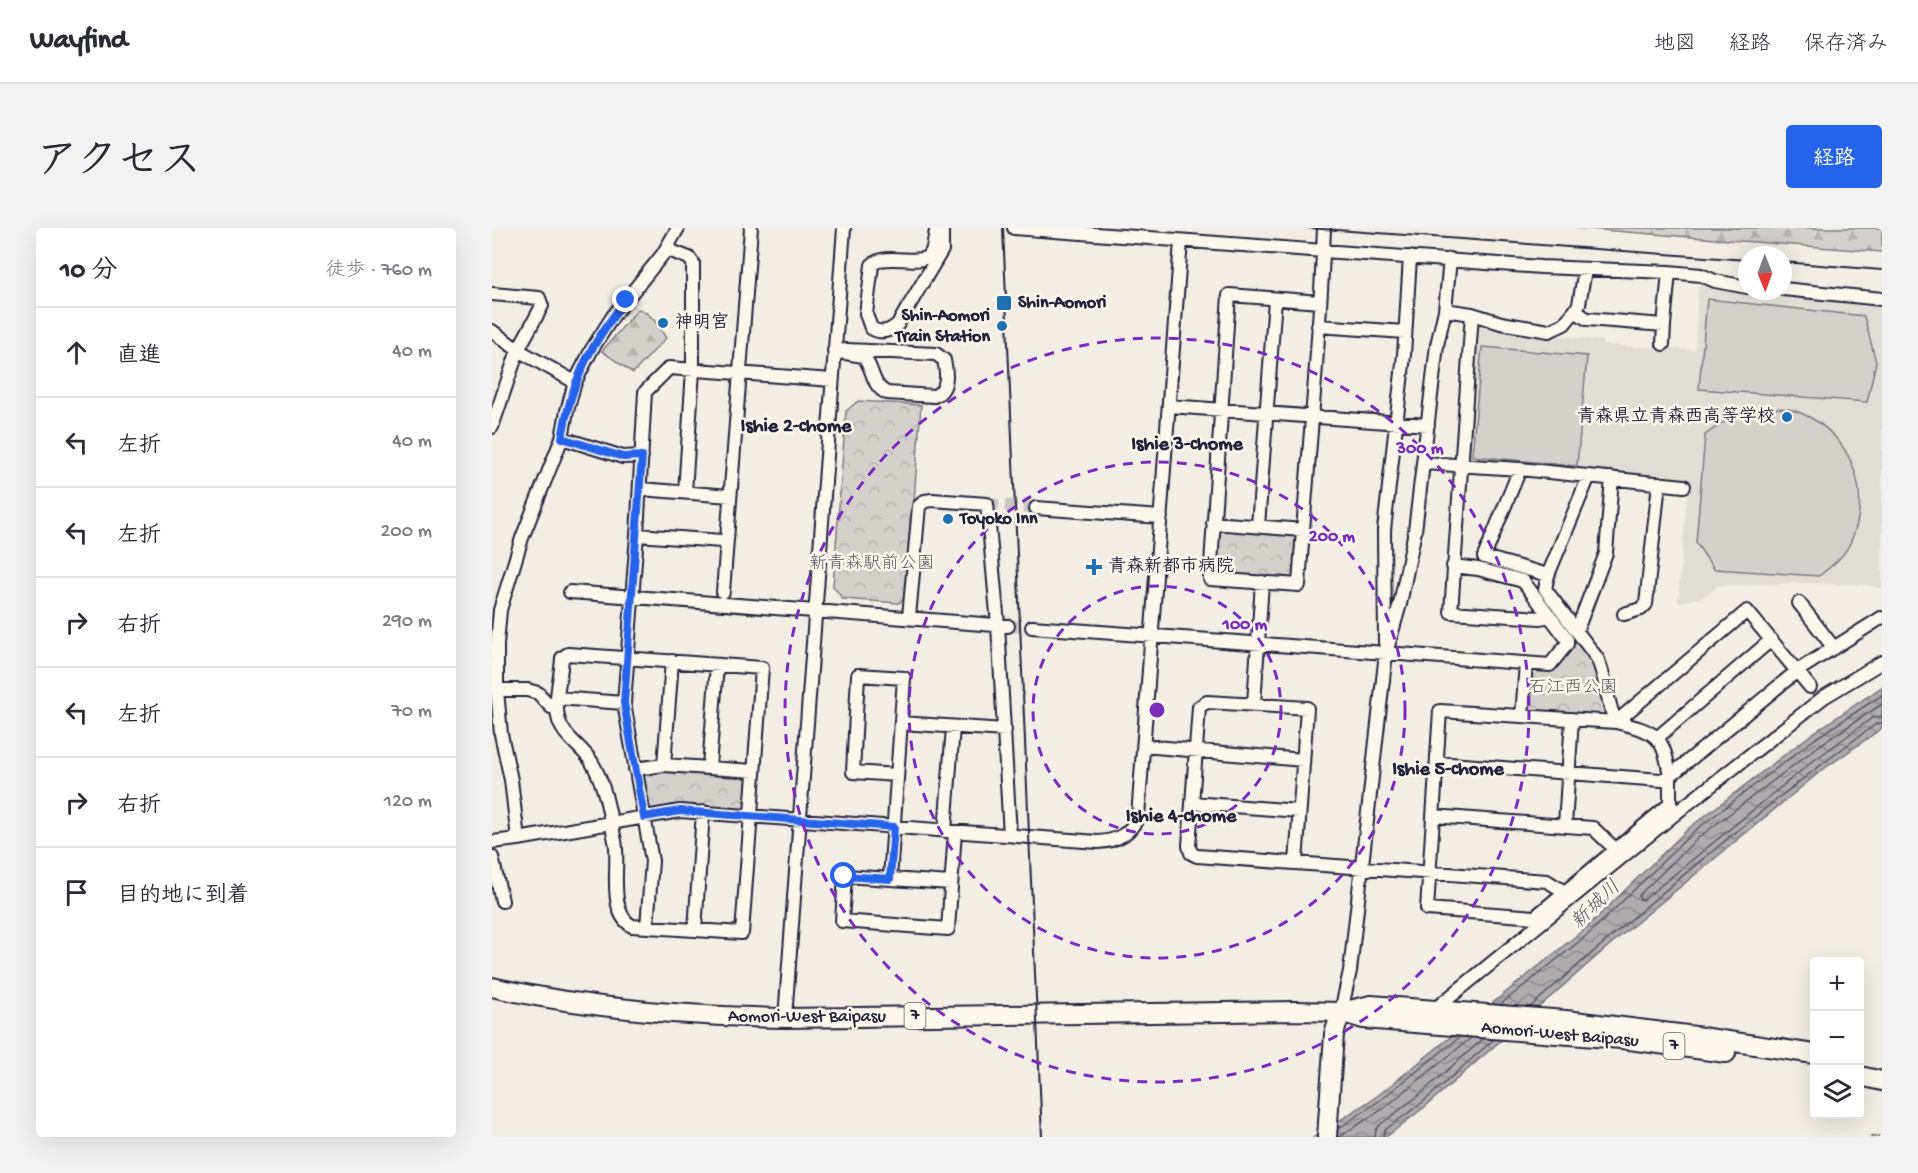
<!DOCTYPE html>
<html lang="ja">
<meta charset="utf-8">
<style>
:root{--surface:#fff;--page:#f2f2f3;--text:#2b2b33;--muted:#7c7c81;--line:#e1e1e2;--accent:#2563eb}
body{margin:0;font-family:"Gochi Hand","Klee One",sans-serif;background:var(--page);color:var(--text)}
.controls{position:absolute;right:18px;bottom:18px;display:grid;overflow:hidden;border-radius:6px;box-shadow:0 6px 24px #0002}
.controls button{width:54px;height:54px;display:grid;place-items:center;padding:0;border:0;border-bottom:2px solid var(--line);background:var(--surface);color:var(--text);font:30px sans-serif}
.compass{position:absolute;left:1246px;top:18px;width:54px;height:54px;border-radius:50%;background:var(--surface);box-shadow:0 6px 24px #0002;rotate:179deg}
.stop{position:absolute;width:18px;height:18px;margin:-14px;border:4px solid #2563eb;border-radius:50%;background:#fff}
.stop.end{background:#2563eb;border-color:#fff;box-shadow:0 2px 6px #0008}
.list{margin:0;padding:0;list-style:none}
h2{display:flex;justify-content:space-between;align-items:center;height:78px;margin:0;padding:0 24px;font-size:26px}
h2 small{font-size:20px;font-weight:400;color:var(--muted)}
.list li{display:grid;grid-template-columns:39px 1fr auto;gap:18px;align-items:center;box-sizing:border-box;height:90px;padding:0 24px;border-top:2px solid var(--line)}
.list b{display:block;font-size:22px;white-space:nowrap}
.list em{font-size:20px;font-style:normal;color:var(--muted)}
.icon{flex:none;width:33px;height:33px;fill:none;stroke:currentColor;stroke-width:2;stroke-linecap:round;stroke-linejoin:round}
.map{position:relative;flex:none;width:1390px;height:909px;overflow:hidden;border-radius:6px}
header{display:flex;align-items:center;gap:36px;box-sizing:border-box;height:84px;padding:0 30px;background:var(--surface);border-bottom:2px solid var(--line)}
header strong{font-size:28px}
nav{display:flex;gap:33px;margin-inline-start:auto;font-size:21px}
.intro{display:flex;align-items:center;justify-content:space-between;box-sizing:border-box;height:144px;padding:0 36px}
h1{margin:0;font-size:42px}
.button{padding:15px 27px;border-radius:6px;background:var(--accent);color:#fff;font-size:21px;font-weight:700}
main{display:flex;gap:36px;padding:0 36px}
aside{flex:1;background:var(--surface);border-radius:6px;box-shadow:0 6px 24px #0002}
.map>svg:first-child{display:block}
</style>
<header>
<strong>Wayfind</strong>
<nav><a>地図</a><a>経路</a><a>保存済み</a></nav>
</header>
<div class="intro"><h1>アクセス</h1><a class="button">経路</a></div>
<main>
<aside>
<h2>10 分<small>徒歩 · 760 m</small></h2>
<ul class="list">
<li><svg class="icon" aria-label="ahead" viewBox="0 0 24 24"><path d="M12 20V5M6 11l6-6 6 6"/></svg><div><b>直進</b></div><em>40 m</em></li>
<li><svg class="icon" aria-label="left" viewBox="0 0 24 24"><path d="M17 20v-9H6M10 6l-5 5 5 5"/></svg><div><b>左折</b></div><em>40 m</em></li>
<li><svg class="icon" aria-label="left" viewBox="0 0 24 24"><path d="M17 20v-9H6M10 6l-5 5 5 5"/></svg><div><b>左折</b></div><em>200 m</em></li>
<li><svg class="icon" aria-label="right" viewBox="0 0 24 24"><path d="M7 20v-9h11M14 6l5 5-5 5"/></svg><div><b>右折</b></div><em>290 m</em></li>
<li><svg class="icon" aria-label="left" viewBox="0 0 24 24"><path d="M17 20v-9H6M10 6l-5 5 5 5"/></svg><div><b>左折</b></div><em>70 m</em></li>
<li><svg class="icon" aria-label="right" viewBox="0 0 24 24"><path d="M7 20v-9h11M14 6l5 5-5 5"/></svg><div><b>右折</b></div><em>120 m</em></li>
<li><svg class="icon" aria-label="arrive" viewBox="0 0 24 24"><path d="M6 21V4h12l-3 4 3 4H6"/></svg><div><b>目的地に到着</b></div></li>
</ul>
</aside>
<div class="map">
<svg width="1390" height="909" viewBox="0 0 1390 909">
<defs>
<pattern id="forest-firs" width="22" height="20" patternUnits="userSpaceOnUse" patternTransform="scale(1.5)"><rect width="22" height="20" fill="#d4d1cc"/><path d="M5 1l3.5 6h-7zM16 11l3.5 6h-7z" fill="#b6b3b0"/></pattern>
<pattern id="park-crowns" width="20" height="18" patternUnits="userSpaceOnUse" patternTransform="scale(1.5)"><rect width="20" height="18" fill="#d4d1cc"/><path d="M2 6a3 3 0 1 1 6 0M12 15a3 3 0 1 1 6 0" fill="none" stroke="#b6b3b0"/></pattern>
<pattern id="water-waves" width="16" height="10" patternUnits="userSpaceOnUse" patternTransform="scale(1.5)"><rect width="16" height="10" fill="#aeabad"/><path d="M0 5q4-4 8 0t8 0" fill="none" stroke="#8d8b8e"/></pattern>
</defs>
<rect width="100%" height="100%" fill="#f2eee5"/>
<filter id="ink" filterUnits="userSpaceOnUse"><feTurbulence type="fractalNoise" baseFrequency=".0167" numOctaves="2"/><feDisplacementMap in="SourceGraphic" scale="12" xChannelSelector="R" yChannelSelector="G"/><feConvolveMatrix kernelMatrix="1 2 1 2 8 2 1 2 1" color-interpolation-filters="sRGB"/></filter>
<g filter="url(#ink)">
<!-- built -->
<path fill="#e0dcd6" d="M 1211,53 L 1240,64 L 1390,75 L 1390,360 L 1373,357 L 1309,355 L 1226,358 L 1211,369 L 1186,375 L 1196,256 L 976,234 L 973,231 L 982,100 L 986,98 L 1111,113 L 1111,117 L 1203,122 L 1206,62 Z"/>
<!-- grass -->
<path fill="#d4d1cc" stroke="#7b7a84" stroke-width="1.5" d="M 1215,71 L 1372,88 L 1384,134 L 1375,174 L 1207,161 Z
M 990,119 L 1095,128 L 1085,238 L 980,228 Z
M 1275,180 C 1288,180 1300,180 1311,186 C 1361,208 1381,267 1358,315 C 1352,329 1338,339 1327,348 L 1222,341 L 1204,315 L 1213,207 L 1242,187 Z"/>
<!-- forest -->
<path fill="url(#forest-firs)" stroke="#7b7a84" stroke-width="1.5" d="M 1084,0 L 1390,0 L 1390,24 Z
M 146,81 C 160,85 167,99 174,110 L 141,145 L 110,123 Z"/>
<!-- park -->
<path fill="url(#park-crowns)" stroke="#7b7a84" stroke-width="1.5" d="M 366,173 L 429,177 L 415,368 L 407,375 L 351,371 L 341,358 L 354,183 Z
M 728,301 L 803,306 L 807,311 L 804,349 L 798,353 L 725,348 L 721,344 L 724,306 Z
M 1083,414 C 1107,439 1107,452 1115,485 L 1109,490 L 1039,484 L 1035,479 L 1037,445 L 1043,440 L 1060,441 Z
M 172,540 L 253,546 L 257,551 L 256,579 L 250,584 L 158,584 L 155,581 L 149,549 L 153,545 Z"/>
<!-- water -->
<path fill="url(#water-waves)" stroke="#76747f" stroke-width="1.5" d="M 1390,459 L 1390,500 L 1329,543 L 1120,715 L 934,878 L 894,909 L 822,909 L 884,869 L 1095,699 L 1197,600 L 1321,505 Z"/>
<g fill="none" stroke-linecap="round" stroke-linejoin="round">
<!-- shore -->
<path stroke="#5a5969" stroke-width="1.5" d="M 1390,476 L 1328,517 L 1206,610 L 1147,667 L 1147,671 L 1151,672 L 1321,533 L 1380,490 L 1390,488
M 1009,776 L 1099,704 L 1201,604 L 1324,510 L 1390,467
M 1038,779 C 1150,681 1264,583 1384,496 L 1390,495
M 846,901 L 887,873 L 968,809
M 847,909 L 892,880 L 979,810
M 883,909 L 884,902 L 889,896 L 926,868 L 991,811
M 891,909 L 893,902 L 931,874 L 1001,812"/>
<!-- stream -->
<path stroke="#76747f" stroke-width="2" d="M 1379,909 L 1390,908"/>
<!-- minor-tunnel -->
<path stroke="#c8c5c3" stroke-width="12" stroke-dasharray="12 6" stroke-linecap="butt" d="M 495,276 L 544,280
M 516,398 L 540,399"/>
<!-- minor casing -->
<g stroke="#22223b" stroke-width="16">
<path id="minor" d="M 445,0 C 442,7 443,16 440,23 C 433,42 395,22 380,37 L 374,86 L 379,100 C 389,106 397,104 406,96 L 450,22 L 450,0
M 522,0 L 1049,39 L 1177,44 L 1209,47 L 1223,53 L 1255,59
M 174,21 L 197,30 L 201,35 L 201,142 L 193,264
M 1291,61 L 1390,71
M 0,66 L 47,70 L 50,78 L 26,122 L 0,199
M 828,74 L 737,67 L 718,351 L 807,357 C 815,238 828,119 832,0
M 953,82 L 980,86 L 1009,95 L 1057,103 L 1072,96 L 1083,83 L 1095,91 L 1172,97 L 1177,44
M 1083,83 L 1087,76 L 1093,42
M 980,86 L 959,384 L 1048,390 L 1058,388
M 826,98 L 913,104
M 0,103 L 26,122 L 83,154
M 1171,116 L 1172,97
M 355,122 L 444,126 L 452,132 C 455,145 457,162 442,168 L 395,165 C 379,158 382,140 371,128 L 342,123 Z
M 677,178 L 936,197
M 70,210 L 131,229 L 150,228
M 931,235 L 1028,241 L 1192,258
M 1028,241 L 992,329 L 1056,347
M 1097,248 L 1056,347 L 1053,361 L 1105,430 C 1115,450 1114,474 1124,494 C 1164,504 1171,506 1178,548
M 148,261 L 238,268
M 544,280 L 669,289
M 721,295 L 811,302
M 766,298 L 783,71
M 145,307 L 230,313 L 235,311
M 78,364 L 516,398
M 231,364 L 259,0
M 1307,375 L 1342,420
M 1132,386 L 1149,381 L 1154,376 L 1167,255
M 417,389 L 427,278 L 433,273 L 440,272 L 495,276 L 506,397 L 518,607
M 540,399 L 1058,437 L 1075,416 L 1075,411 L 1031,353 L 986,341 L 961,338
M 1085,402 L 1114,325 L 1120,250
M 893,415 L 892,302 L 912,127 L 918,29
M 76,426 L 270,440 L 250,705 L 140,698 C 117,685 126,643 124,621 C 124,615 122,609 121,603 C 116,579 112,554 99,533 C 89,518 69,507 66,489 C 62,469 69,450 70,430 Z
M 5,462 L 35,462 L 46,465 L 59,479 L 65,479
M 65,470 L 132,475
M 762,476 L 770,354
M 1030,488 L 1034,435
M 409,495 L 513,502
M 1166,509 L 1279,412
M 652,518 L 811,532
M 945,535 L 1169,552 L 1178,548 L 1178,576 L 1184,585 L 1332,469 L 1390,434
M 172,537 L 180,433
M 217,539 L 225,437
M 143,541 L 172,537 L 262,543
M 1178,548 L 1305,443 L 1389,390
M 700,575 L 807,583
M 1178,576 L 1043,689 L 935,681 L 948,483 L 1124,494 L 1255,383 L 1318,459
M 941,588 L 1101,600 L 1123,621
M 1073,597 L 1080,491
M 453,603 L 461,499
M 26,611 L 188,583 L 606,614 C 625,613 638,606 646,589 L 689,13
M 0,614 L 26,611 L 19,552 L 9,506 L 5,462 L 5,416 L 8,382 L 30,310 L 70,210 L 75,183 L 83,154 L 100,121 L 121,88 L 171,26 L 186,0
M 0,629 L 10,673
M 804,635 L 815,480 L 715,474 L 707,479 L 697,618 L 699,625 L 705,628 L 1055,653 L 1073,664
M 398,651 L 412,450 L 366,447 L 361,544 L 405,547
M 459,655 L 353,648 L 350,693 L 456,701 L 463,604
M 155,699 L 160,633 L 132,475 L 145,307 L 153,164 L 177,140 L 340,152
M 203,702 L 211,584
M 942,782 L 1184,585
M 849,784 L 858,743 L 894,425 L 908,376 L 923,303 L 945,117 L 953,82 L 958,31
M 293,790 L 352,0"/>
</g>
<!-- highway casing -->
<g stroke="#22223b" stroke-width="22">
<path id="highway" d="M 0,759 C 97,781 194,788 293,790 L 804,783 L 849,784 L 879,777 L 1074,792 L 1203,808 L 1322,826
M 851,785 L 871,791 L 1130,811 L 1234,825
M 1368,848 L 1390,853
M 835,909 L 842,806 L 849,784"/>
</g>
<!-- minor -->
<use href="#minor" stroke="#fbf7ec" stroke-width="12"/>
<!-- highway -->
<use href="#highway" stroke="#fbf7ec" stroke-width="18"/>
<!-- rail -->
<path stroke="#22223b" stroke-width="2" d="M 511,0 L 550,909
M 817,0 L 1255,32
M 1291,34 L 1390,42"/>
</g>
</g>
<g fill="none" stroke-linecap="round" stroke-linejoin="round" filter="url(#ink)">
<!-- route -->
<path stroke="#2563eb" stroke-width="8" d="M 134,72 C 98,117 79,153 70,210 L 131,229 L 150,228 L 132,475 L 152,589 L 188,583 L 402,599 L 398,651 L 352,648"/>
</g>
<!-- distance rings -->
<g fill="none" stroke="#7b2cbf" stroke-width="3" stroke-dasharray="10 8">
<circle cx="665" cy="482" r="124"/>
<circle cx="665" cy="482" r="248"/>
<circle cx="665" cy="482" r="372"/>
</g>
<!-- markers -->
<g fill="#1f6fb2" stroke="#fbf7ec" stroke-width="2">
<rect x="504" y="67" width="16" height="16" rx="3"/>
<circle cx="171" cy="95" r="6"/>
<circle cx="510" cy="98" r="6"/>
<circle cx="1295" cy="189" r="6"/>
<circle cx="456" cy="291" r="6"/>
<path d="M599 330h6v6h6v6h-6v6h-6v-6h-6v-6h6z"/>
</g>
<g text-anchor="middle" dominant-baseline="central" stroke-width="5" stroke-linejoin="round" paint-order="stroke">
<!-- shield labels -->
<g fill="#fbf7ec" stroke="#636270" stroke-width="1.5">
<rect x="412.5" y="775" width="21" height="26" rx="4.5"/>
<rect x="1171.5" y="805" width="21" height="26" rx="4.5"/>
</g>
<g font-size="16" font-weight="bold" fill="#22223b">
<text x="423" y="788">7</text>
<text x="1182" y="818">7</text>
</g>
<!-- poi labels -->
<g font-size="18" font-weight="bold" fill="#22223b" stroke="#fbf7ec" text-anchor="start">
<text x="526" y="75">Shin-Aomori</text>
<text x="498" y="88" text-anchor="end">Shin-Aomori<tspan x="498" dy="21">Train Station</tspan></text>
<text x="183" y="95">神明宮</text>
<text x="1283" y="189" text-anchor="end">青森県立青森西高等学校</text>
<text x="468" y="291">Toyoko Inn</text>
<text x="616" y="339">青森新都市病院</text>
</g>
<!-- park labels -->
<g font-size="18" fill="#575766" stroke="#fbf7ec">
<text x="380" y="336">新青森駅前公園</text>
<text x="1081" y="460">石江西公園</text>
</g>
<!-- street labels -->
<g font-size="18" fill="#22223b" stroke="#fbf7ec">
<text x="315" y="789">Aomori-West Baipasu</text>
<text transform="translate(1068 807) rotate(5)">Aomori-West Baipasu</text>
</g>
<!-- neighbourhood labels -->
<g font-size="20" font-weight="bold" fill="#22223b" stroke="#fbf7ec">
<text x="304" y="199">Ishie 2-chome</text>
<text x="695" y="217">Ishie 3-chome</text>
<text x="956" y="542">Ishie 5-chome</text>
<text x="689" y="589">Ishie 4-chome</text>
</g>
<!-- water labels -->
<g font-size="20" font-style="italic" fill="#535263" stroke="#fbf7ec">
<text transform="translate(1105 678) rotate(-44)">新城川</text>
</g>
</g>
<circle cx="665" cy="482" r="9" fill="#7b2cbf" stroke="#fbf7ec" stroke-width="3"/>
<g font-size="18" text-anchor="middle" font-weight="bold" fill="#7b2cbf" stroke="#fbf7ec" stroke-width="5" stroke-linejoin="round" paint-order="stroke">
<text x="928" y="225">300 m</text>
<text x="840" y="313">200 m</text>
<text x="753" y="401">100 m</text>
</g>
</svg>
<div class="controls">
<button>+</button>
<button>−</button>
<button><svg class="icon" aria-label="layers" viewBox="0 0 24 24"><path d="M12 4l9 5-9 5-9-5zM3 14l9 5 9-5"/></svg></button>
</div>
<svg class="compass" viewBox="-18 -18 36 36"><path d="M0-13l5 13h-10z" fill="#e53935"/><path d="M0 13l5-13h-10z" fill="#7c7c81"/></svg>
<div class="stop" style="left:352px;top:648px"></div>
<div class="stop end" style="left:134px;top:72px"></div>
</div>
</main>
